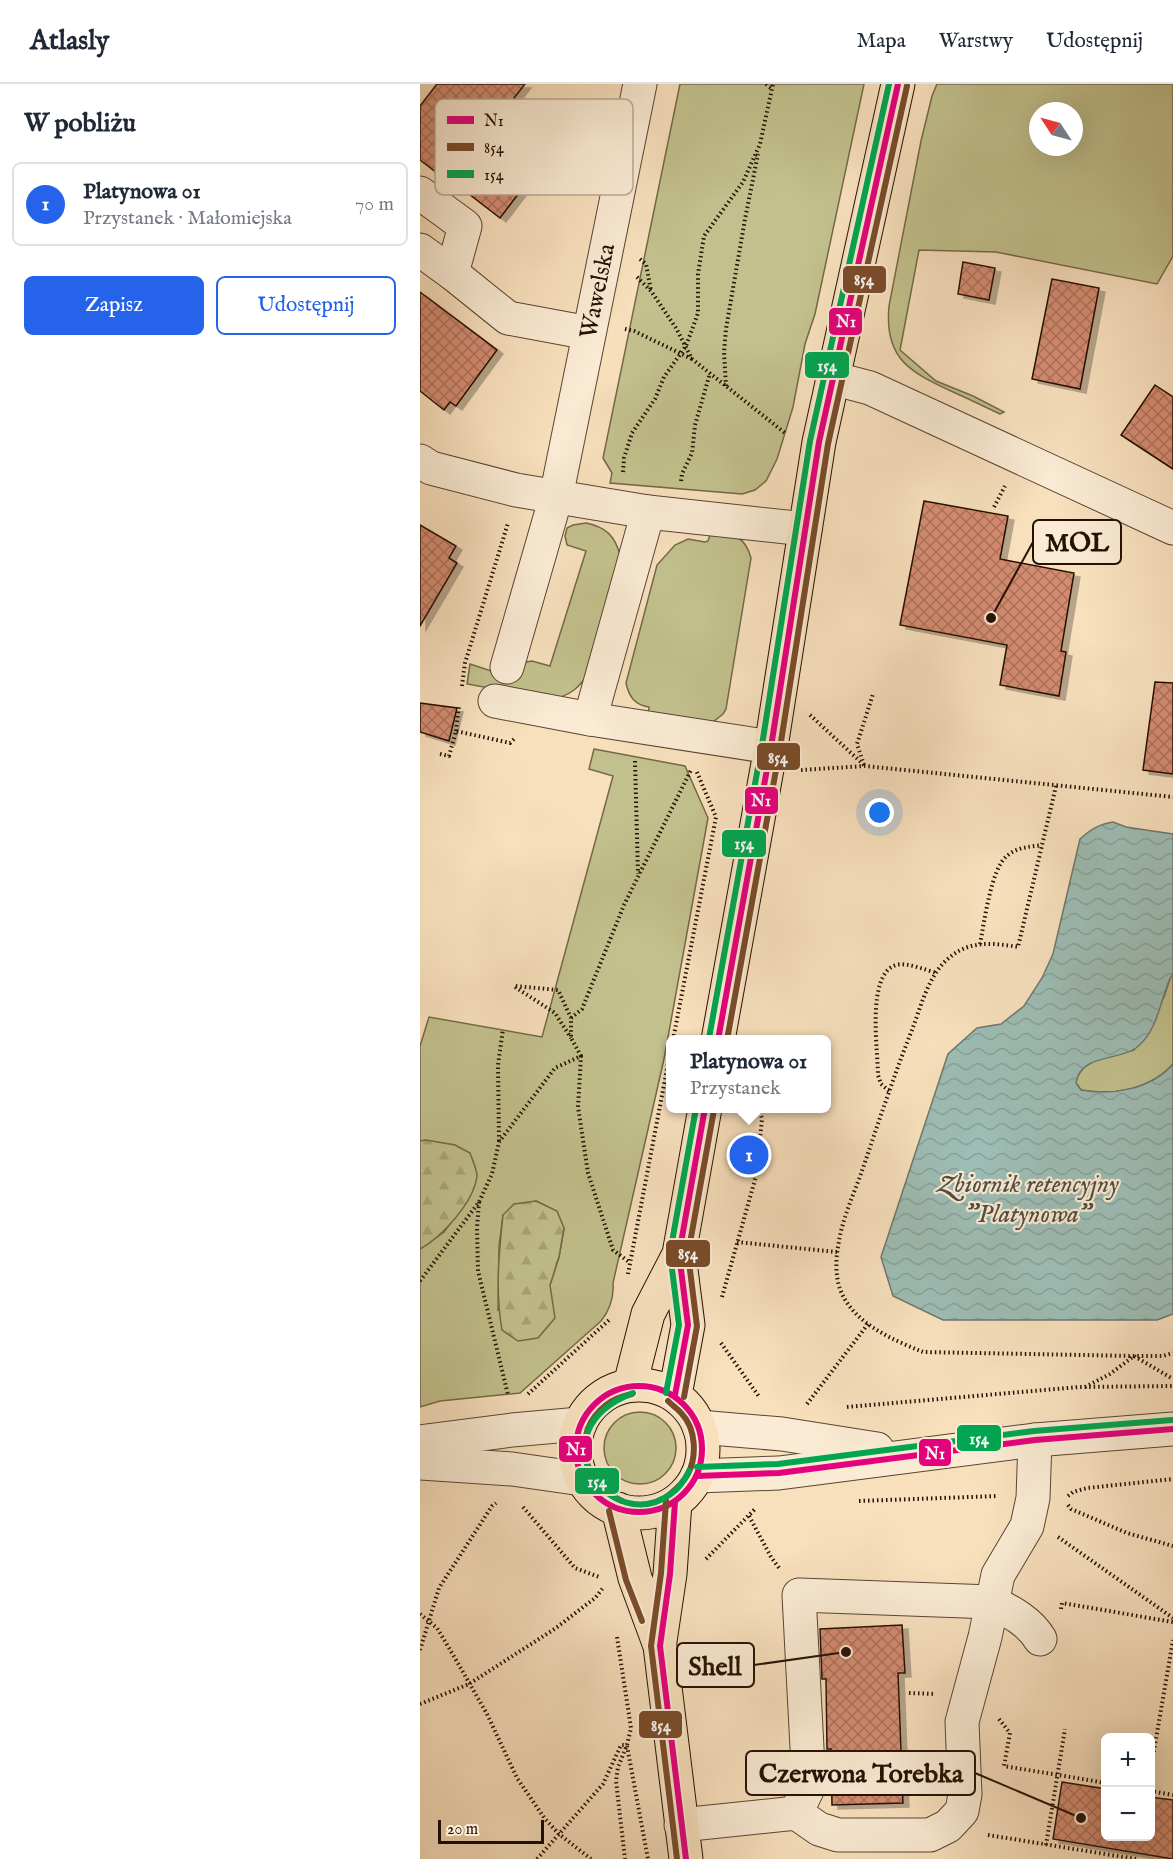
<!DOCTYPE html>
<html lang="pl">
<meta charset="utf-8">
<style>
:root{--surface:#fff;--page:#f6f6f7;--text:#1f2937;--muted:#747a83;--line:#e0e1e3;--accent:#2563eb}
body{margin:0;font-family:"IM FELL English",serif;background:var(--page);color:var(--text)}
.controls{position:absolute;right:18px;bottom:18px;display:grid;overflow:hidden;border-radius:9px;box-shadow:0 6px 24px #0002}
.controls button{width:54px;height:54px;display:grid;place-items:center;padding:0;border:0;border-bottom:2px solid var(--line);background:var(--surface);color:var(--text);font:30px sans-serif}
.compass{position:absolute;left:609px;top:18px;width:54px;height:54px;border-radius:50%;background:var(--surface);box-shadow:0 6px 24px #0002;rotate:306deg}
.scale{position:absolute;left:18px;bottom:15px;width:106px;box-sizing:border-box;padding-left:6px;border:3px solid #261004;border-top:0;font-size:16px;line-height:21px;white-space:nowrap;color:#261004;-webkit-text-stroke:4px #faebd4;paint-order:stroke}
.you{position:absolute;left:460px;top:729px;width:21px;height:21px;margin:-15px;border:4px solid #fff;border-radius:50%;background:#1a73e8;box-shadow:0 0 0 9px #1a73e833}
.badge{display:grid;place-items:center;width:39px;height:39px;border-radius:50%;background:var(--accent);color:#fff;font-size:20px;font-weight:700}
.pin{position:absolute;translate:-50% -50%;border:3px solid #fff;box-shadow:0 2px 6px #0006}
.popup{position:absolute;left:246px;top:951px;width:165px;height:78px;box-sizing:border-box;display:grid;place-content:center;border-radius:9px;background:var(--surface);filter:drop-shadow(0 2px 4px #0005);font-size:20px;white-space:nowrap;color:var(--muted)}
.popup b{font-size:22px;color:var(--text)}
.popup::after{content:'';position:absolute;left:50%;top:100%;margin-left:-12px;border:12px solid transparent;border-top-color:var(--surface)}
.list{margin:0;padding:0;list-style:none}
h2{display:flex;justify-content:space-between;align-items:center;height:78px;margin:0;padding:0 24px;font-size:26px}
h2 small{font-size:20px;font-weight:400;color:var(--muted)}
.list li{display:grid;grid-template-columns:39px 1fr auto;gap:18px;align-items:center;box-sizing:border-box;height:84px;margin:0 12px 12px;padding:0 12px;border:2px solid var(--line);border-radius:9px}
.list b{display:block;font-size:22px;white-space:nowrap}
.list p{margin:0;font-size:20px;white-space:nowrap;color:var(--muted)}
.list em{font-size:20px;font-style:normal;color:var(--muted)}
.actions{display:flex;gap:12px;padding:18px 24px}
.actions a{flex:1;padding:14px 0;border:2px solid var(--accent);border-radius:9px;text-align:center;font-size:21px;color:var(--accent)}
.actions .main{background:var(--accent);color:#fff}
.map{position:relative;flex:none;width:753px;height:1775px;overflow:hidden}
header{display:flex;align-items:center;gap:36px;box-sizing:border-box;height:84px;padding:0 30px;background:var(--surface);border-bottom:2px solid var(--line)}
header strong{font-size:28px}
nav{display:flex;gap:33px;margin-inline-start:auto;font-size:21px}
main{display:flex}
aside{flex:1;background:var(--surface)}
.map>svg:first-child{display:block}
</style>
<header>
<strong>Atlasly</strong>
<nav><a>Mapa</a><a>Warstwy</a><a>Udostępnij</a></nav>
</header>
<main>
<aside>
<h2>W pobliżu<small></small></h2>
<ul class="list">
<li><span class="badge">1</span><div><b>Platynowa 01</b><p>Przystanek · Małomiejska</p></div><em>70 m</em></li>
</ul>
<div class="actions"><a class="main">Zapisz</a><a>Udostępnij</a></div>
</aside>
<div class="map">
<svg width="753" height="1775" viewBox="0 0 753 1775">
<defs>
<pattern id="forest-firs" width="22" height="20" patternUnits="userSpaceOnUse" patternTransform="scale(1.5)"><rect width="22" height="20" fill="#c2c18d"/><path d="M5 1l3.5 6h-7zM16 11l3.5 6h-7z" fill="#a7a578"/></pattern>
<pattern id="water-waves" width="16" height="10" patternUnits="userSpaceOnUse" patternTransform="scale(1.5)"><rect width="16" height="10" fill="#9dbdb5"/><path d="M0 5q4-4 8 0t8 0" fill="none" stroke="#87a19a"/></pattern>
<pattern id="building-cross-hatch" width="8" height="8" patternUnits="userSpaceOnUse" patternTransform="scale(1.5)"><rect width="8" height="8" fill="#d48c71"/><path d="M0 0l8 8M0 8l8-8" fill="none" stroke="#ac715b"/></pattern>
<filter id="shadow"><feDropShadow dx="6" dy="4" stdDeviation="0" flood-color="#0004"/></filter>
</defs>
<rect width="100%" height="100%" fill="#f8e0bd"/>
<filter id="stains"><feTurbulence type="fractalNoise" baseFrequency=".00333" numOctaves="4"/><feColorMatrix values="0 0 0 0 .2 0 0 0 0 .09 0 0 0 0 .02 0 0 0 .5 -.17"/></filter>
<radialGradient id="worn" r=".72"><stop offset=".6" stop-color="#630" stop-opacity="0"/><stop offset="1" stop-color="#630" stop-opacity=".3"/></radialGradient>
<!-- grass -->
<path fill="#c2c18d" stroke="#746848" stroke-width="1.5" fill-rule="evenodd" d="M 260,0 L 444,0 L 395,230 L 385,260 L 373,323 L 357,375 L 346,397 L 335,406 L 322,410 L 190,399 L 192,389 L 183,374 Z
M 517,0 L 753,0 L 753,172 L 737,200 L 576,168 L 499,166 L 480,266 L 516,297 L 553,312 L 584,328 L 580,330 C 565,323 549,315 533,308 C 490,288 464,275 469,222 L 501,57 L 512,12 ZM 618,27 L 654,27 L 654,63 L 618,63 Z
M 166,439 C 186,443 195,452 200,471 L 170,587 C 160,603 150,613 130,615 L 47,600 L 50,580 L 96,595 L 106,578 L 112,577 L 130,582 L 166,467 L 147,461 L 145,452 L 147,444 L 153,441 Z
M 290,451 C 313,452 324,449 331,474 L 306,625 L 303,630 L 293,638 L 228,631 L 229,623 C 215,621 209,613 206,599 L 237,481 L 255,461 L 268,455 L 285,458 L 288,457 Z
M 174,665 L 265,682 L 288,734 L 244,975 L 193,1199 C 194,1213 189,1227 181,1237 L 100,1309 L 20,1317 L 0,1323 L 0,1165 L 24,1148 L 47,1117 L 35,1061 L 0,1057 L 0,962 L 9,933 L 122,953 L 193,692 L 169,685 ZM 116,1117 L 137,1128 L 144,1145 L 139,1173 L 130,1201 L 78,1226 L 79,1162 L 83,1131 Z
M 753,890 L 753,980 C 731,1005 693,1012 661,1006 L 656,999 C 659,975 694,971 714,966 L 744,913 L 751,892 Z
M184 1364a36 36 0 1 1 72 0a36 36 0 1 1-72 0Z"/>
<!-- forest -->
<path fill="url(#forest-firs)" stroke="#746848" stroke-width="1.5" d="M 6,1056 L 35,1061 L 50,1069 C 52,1075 57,1085 57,1092 C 54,1118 22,1153 0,1165 L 0,1057 Z
M 116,1117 L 137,1127 L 144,1144 L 139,1173 L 130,1201 L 135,1234 L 118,1254 L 98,1257 L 82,1246 C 75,1208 79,1169 83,1131 L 94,1120 Z"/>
<!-- water -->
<path fill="url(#water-waves)" stroke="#6d786e" stroke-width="1.5" d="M 693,738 L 706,743 L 753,750 L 753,890 C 748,896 747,904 744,911 C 738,930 733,951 716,964 C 698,977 660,970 656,999 L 661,1006 C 693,1012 731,1005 753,980 L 753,1230 L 737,1236 L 523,1236 L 473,1212 L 461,1173 L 528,970 L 557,944 L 581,940 L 604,922 L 622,894 L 633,870 L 660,755 C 670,746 679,740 693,738 Z"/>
<!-- building -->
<path fill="url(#building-cross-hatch)" stroke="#261004" stroke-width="1.5" filter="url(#shadow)" d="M 17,0 L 105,0 L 94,14 L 127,39 L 107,66 L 115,72 L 95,99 L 102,105 L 80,134 L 32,97 L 30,99 L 0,76 L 0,22 Z
M 543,178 L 575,184 L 569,216 L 538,210 Z
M 632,195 L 679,204 L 660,305 L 612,295 Z
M 0,208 L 77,266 L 36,322 L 30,318 L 24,326 L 0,307 Z
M 735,301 L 753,313 L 753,385 L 701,351 Z
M 504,417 L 588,432 L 580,475 L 654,489 L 641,567 L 646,568 L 639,612 L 580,601 L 587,561 L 480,541 Z
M 0,441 L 36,462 L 29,474 L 37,479 L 0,542 Z
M 735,598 L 753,599 L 753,690 L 723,686 Z
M 0,619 L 37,624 L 29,657 L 0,648 Z
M 482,1541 L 485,1589 L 478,1589 L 483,1719 L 412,1721 L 411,1665 L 407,1665 L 406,1595 L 402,1595 L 400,1545 Z
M 642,1698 L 686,1705 L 686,1752 L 730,1752 L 730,1713 L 753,1716 L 753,1775 L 633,1755 Z"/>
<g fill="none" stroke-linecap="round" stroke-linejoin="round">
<!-- minor casing -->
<g stroke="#5a4432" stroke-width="35">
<g id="minor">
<path d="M 0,109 L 45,142 L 32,189 L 88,234 L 169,249"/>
<path d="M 0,166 L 32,189"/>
<path d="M 412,294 L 450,304 L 753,444"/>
<path d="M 0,377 L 11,384 L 96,406 L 228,428"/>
<path id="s1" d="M 87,583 L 136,413 L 220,0"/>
<path d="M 75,617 L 170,635 L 351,663"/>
<path d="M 170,635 L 228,428 L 385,445"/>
<path d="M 279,1343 L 362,1350 L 457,1365"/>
<path d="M 0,1358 L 92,1346 L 160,1340"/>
<path d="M 0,1379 L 92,1385 L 162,1395"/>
<path d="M 277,1392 L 359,1389 L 615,1356 L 753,1345"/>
<path d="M 376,1729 L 389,1702 L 379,1511 L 572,1518 C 591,1528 609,1537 620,1555"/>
<path d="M 261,1741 L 376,1729 L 399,1745 L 418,1751 L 510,1751 L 528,1742 L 542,1727 L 545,1710 L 542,1638 L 565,1553 L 578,1491 L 607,1442 L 613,1414 L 615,1356"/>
</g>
</g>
<!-- major casing -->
<g stroke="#261004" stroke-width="35">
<path id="major" d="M 298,956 L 351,663 L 399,358 L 478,0
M 210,1301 L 228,1230 L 259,1170 L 285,1024
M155 1365a64 64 0 1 1 128 0a64 64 0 1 1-128 0Z
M 255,1311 L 268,1241 L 259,1170
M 198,1425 L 215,1494 L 240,1562 L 266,1775
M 240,1557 L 250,1490 L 255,1418"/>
</g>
<!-- path -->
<path stroke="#261004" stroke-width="4" stroke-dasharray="1.5 3" stroke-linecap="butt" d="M 346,0 L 352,5
M 220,175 L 226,180 L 231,207
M 217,193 L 231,207 L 256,244 L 272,275 L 365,349
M 205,245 L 214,247 L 272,275
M 306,302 L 304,268 L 306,245 L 325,135 L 338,70
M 203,388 L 204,374 L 212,349 L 235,315 L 244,293 L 266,262 L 278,229 L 278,190 L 284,152 L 323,98 L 340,60 L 353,0
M 261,397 L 262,390 L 272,369 L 275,341 L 290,289
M 574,423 L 585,402
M 42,602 L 45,579 L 88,439
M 390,631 L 444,681
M 36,647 L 39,621
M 20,670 L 29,672 L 36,647 L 90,659 L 94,655
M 215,677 L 218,790
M 444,681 L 437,660 L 453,610
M 381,686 L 445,682 L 753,713
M 636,702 L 598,863 C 574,859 549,856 529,874 C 509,890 501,922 492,946 C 474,991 459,1037 443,1084 C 435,1107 423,1133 419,1157 C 416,1172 415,1187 419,1202 C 430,1238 471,1255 503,1268 L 714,1272 L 743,1272 L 753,1269
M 560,860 C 564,840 571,784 587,772 C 597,763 609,763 622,761
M 95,903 L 135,929 L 151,954
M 151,934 L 162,925 L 204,821 L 271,686
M 253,956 L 296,733 L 276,686
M 161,972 L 158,1023 L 168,1089 L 193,1166 L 209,1178
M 469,1007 L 461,1000 L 458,991 C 458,967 446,890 476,881 C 487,878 505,886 517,889
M 79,1057 L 78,981 L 83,945
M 59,1118 L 57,1144 L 58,1187 L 88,1311
M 317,1158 L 417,1168
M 208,1190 L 251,964
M 0,1197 L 59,1118 L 72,1090 L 79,1058 L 135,984 L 161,972 L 151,954 L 151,934 L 138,906 L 95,902
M 302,1213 L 336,1092 L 342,1035 L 339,1024
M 301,1259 L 340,1314
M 665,1303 L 690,1290 L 714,1272 L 753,1295
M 108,1310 L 189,1236
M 387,1320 L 448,1240
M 427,1323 L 659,1303 L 753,1302
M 648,1412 L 653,1408 L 667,1404 L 753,1395
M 439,1417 L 578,1412
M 648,1421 L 651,1425 L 707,1449 L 753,1462
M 103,1423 L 155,1484 L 179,1493
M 329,1432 L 351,1473 L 359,1484
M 638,1453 L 753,1534
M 286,1475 L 335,1425
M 641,1525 L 642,1519 L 753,1538
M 0,1530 L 17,1544 L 32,1569 L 67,1630 L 97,1694 L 125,1735 L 139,1750 L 171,1775
M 197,1553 L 211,1644 L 207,1661 L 198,1683 L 196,1697 L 205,1775
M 0,1566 L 19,1504 L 72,1422 L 76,1419
M 489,1609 L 515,1610
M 0,1620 L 49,1600 L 136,1544 L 175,1514 L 183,1504
M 579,1635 L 590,1649 L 584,1682 L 686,1699
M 207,1662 L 228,1775
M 730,1690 L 753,1556
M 730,1707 L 753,1711
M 568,1751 L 716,1775
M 626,1761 L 645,1645
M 117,1775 L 183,1700 L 201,1661 L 207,1661"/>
<!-- minor -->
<use href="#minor" stroke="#faebd4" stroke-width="33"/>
<!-- major -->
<use href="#major" stroke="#f8e0bd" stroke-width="33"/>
<!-- bus-1 casing -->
<g stroke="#faebd4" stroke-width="10">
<path id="bus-1" d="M 298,956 L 351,663 L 399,358 L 478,0
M156 1365a63 63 0 1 1 126 0a63 63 0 1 1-126 0Z
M 255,1311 L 268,1241 L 259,1170 L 285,1024
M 277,1392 L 359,1389 L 615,1356 L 753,1345
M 255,1418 L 250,1490 L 240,1562 L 266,1775"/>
</g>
<!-- bus-2 casing -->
<g stroke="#faebd4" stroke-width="10">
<path id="bus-2" d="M 307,956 L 360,664 L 408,360 L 487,2
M 264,1313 L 277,1242 L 268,1170 L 294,1026
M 248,1317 C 253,1322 258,1325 262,1330 C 276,1345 277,1372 268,1390 C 264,1398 256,1405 249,1411
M 202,1417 C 162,1399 150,1349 186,1321 C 194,1315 203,1312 212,1310
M 246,1417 L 241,1489 L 231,1562 L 257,1775
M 189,1427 L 206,1496 L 222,1537"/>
</g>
<!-- bus-3 casing -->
<g stroke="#faebd4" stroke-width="10">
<path id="bus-3" d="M 289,954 L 342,661 L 390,357 L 469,0
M 213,1309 C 112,1348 191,1455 252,1409 C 260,1404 265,1395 269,1387
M 246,1309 L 259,1241 L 250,1169 L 276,1024
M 277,1383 L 358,1380 L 614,1347 L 752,1336"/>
</g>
<!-- bus-1 -->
<use href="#bus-1" stroke="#e5007d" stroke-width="6"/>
<!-- bus-2 -->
<use href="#bus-2" stroke="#7a4b2a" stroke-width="6"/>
<!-- bus-3 -->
<use href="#bus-3" stroke="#00a651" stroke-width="6"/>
</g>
<g text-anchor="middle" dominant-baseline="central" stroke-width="4.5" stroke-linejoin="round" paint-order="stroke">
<!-- street labels -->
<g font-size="24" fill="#261004" stroke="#faebd4">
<text stroke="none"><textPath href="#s1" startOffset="387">Wawelska</textPath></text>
</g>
<!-- water labels -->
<g font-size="26" font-style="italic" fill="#504d42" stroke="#faebd4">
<text x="608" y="1100">Zbiornik retencyjny<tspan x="608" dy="30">"Platynowa"</tspan></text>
</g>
</g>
<!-- legend -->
<rect x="15" y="15" width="198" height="96" rx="9" fill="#faebd4" stroke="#baa996" stroke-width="1.5"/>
<rect x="27" y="32" width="27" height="8" fill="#e5007d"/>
<rect x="27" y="59" width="27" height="8" fill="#7a4b2a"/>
<rect x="27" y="86" width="27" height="8" fill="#00a651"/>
<g font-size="16" fill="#261004">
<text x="64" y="42">N1</text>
<text x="64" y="69">854</text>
<text x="64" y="96">154</text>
</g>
<!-- callouts -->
<path fill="none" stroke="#261004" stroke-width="2" d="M571 534L613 458M426 1568L334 1581M661 1734L555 1689"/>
<g fill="#261004" stroke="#faebd4" stroke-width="2">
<circle cx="571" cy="534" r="6"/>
<circle cx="426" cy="1568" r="6"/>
<circle cx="661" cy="1734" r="6"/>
</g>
<g fill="#faebd4" stroke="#261004" stroke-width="2">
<rect x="613" y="436" width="88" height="44" rx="6"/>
<rect x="257" y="1559" width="77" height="44" rx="6"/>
<rect x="326" y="1667" width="229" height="44" rx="6"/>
</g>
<g font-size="26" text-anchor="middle" font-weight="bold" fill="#261004">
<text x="657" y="467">MOL</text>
<text x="295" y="1591">Shell</text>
<text x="441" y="1698">Czerwona Torebka</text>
</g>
<g stroke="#faebd4" stroke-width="2">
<rect x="422" y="181" width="45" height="29" rx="6" fill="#7a4b2a"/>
<rect x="408" y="223" width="35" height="29" rx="6" fill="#e5007d"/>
<rect x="384" y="267" width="46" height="28" rx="6" fill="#00a651"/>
<rect x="336" y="658" width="45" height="29" rx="6" fill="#7a4b2a"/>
<rect x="324" y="702" width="35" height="29" rx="6" fill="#e5007d"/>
<rect x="301" y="745" width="46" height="29" rx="6" fill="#00a651"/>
<rect x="245" y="1155" width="46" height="29" rx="6" fill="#7a4b2a"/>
<rect x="536" y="1340" width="46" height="28" rx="6" fill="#00a651"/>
<rect x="138" y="1351" width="35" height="28" rx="6" fill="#e5007d"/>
<rect x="498" y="1354" width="34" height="29" rx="6" fill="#e5007d"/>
<rect x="154" y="1383" width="46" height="28" rx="6" fill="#00a651"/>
<rect x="218" y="1626" width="45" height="29" rx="6" fill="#7a4b2a"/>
</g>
<g font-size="16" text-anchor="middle" font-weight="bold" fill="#fff">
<text x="444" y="201">854</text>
<text x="426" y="243">N1</text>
<text x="407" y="287">154</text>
<text x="358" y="679">854</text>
<text x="341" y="722">N1</text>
<text x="324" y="765">154</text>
<text x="268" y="1175">854</text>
<text x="559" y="1360">154</text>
<text x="156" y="1371">N1</text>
<text x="515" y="1375">N1</text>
<text x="177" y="1403">154</text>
<text x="241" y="1647">854</text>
</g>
<rect width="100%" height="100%" filter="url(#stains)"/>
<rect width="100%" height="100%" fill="url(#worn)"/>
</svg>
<div class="controls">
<button>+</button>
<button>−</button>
</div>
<svg class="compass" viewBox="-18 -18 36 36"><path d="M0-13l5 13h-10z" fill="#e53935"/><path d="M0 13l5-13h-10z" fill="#747a83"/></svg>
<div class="scale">20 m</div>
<div class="you"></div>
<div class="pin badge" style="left:329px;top:1071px">1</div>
<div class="popup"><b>Platynowa 01</b>Przystanek</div>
</div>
</main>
